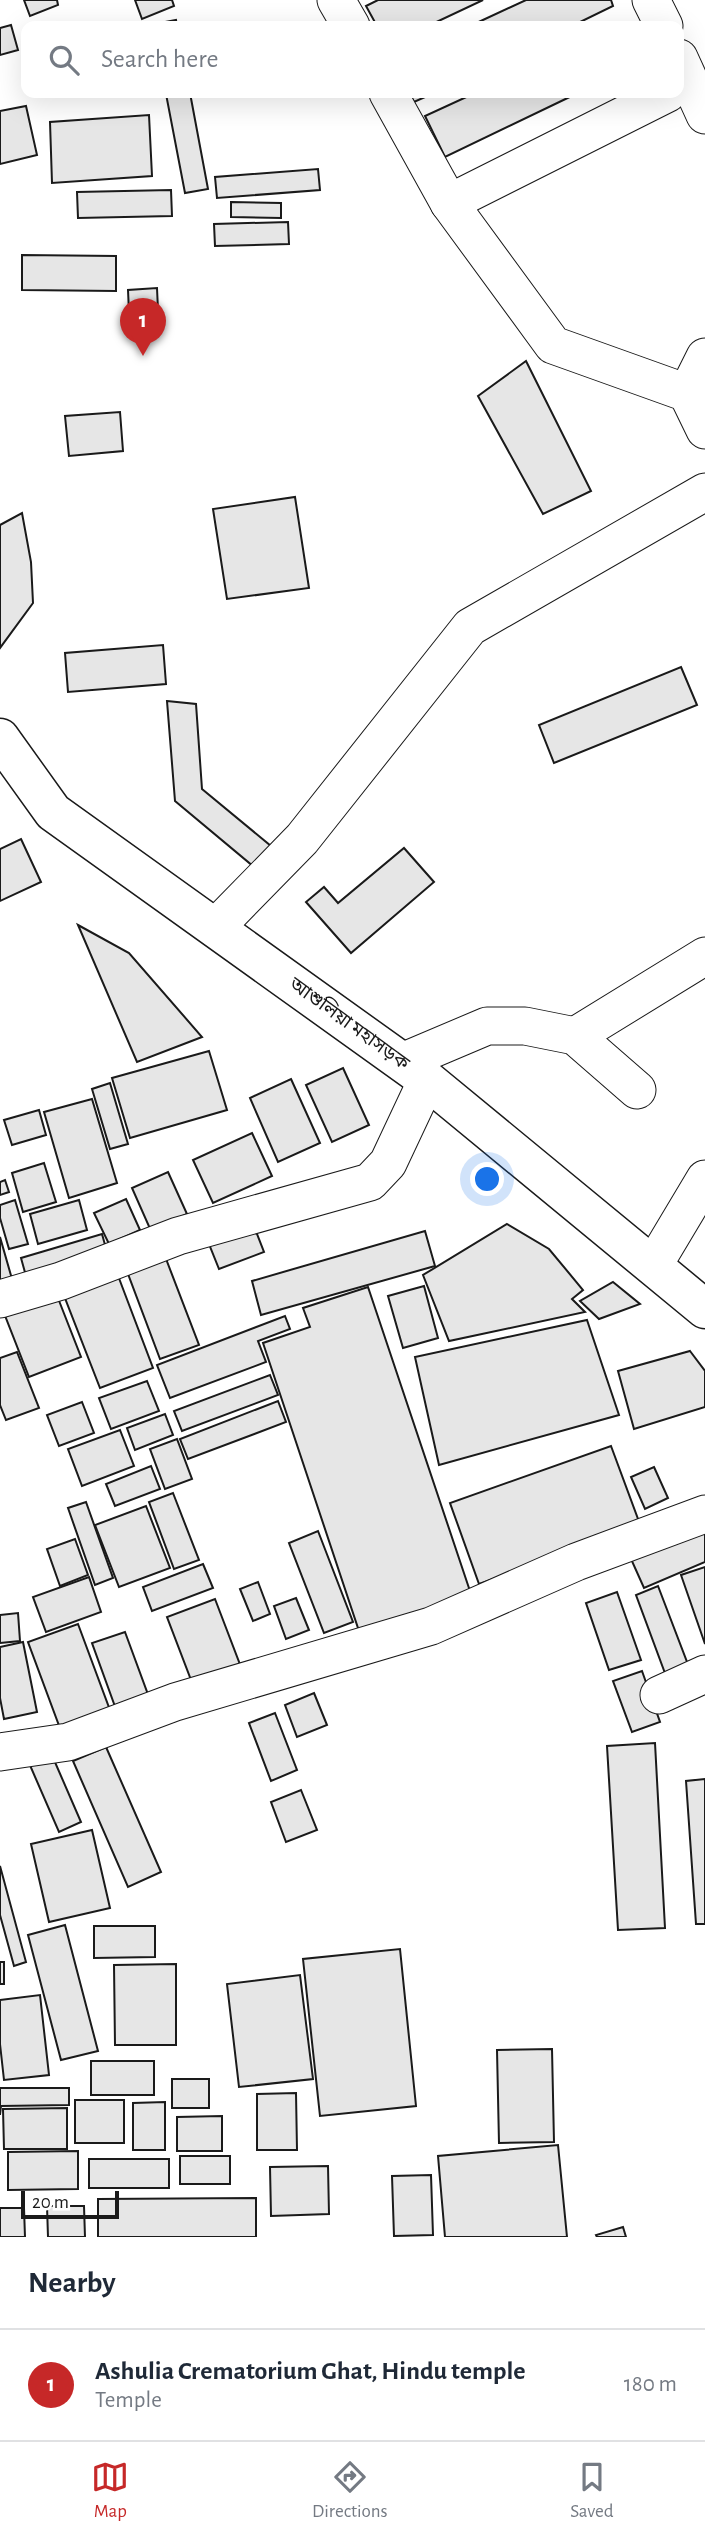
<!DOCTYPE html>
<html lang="en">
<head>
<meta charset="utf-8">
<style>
  body { margin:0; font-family:"Alegreya Sans","Noto Sans Bengali",sans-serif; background:#f6f6f7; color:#1f2937 }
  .scale { position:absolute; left:21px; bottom:18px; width:98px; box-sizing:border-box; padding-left:7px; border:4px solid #1a1a1a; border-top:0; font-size:19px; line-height:24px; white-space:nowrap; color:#1a1a1a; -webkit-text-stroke:5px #fff; paint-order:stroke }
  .you { position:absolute; left:488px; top:1180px; width:24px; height:24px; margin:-18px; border:5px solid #fff; border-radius:50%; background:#1a73e8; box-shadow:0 0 0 10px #1a73e833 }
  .badge { display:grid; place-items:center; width:46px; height:46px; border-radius:50%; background:#c62828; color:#fff; font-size:23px; font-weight:700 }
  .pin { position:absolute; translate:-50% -58px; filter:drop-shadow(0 2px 4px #0008) }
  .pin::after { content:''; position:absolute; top:37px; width:24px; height:21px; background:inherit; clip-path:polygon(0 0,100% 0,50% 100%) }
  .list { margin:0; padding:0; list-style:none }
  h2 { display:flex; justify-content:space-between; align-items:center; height:91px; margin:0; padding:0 28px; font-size:30px }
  h2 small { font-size:23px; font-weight:400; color:#747a83 }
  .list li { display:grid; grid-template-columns:46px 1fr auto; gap:21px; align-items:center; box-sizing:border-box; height:112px; padding:0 28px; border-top:2px solid #e0e1e3 }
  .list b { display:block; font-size:26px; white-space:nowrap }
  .list p { margin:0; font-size:23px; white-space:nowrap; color:#747a83 }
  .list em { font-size:23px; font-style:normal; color:#747a83 }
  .icon { flex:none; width:38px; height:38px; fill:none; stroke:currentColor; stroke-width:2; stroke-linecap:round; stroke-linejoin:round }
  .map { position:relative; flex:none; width:705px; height:2237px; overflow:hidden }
  .search { position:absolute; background:#fff; box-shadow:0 7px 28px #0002; left:21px; right:21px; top:21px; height:77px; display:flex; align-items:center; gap:18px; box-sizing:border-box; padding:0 24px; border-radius:14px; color:#747a83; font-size:26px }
  .sheet { height:203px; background:#fff }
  nav { display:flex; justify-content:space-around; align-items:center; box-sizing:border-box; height:98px; border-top:2px solid #e0e1e3; background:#fff; font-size:19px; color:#747a83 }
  nav a { display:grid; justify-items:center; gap:4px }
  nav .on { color:#c62828 }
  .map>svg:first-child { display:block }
</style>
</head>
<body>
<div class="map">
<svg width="705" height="2237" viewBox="0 0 705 2237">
  <rect width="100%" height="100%" fill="#fff"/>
  <g fill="#e6e6e6" stroke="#1a1a1a" stroke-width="2">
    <path d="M24 0H57L58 5 30 16Z"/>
    <path d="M135 0H172L174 6 142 19Z"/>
    <path d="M378 0H483L428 26H377L366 6Z"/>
    <path d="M526 0H611L613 6 572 26H470Z"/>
    <path d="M176 20 177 26H149V25Z"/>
    <path d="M11 25 18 50 0 55V28Z"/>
    <path d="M190 93 208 189 185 193 166 94Z"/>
    <path d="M409 93H434L414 102Z"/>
    <path d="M475 93H578L445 157 425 116Z"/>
    <path d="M26 106 37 155 0 164V111Z"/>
    <path d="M149 115 152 176 52 183 50 122Z"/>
    <path d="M318 169 320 190 217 198 215 177Z"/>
    <path d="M171 190 172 216 78 218 77 192Z"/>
    <path d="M231 202 281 203V218L231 217Z"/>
    <path d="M288 222 289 244 215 246 214 224Z"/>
    <path d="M22 255 116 256V291L22 290Z"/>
    <path d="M157 288 159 333 130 335 128 290Z"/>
    <path d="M526 361 591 491 543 514 478 396Z"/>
    <path d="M120 412 123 451 69 456 65 416Z"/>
    <path d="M295 497 309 588 227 599 213 509Z"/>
    <path d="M22 513 31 562 33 603 0 648V525Z"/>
    <path d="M163 645 166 684 68 692 65 653Z"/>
    <path d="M681 667 697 705 554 763 539 725Z"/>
    <path d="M167 701 196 704 202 789 277 851 260 872 175 801Z"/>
    <path d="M21 839 41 882 0 901V849Z"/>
    <path d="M404 848 434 882 351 953 306 902 324 887 338 903Z"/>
    <path d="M78 925 129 953 202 1037 137 1062Z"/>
    <path d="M209 1051 227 1110 130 1138 112 1078Z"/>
    <path d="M343 1068 369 1125 332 1142 306 1085Z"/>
    <path d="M291 1079 320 1143 278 1162 250 1098Z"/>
    <path d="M110 1083 128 1144 110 1149 92 1089Z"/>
    <path d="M92 1099 117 1183 69 1198 44 1112Z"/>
    <path d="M39 1110 46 1135 12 1145 4 1120Z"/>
    <path d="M252 1133 272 1176 213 1203 193 1160Z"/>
    <path d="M44 1163 56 1202 23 1212 12 1173Z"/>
    <path d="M168 1172 187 1214 151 1231 132 1188Z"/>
    <path d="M5 1180 9 1192 0 1195V1182Z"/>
    <path d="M126 1199 140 1230 109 1244 94 1213Z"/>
    <path d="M15 1200 28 1244 9 1249 0 1218V1205Z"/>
    <path d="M79 1200 87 1230 38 1244 30 1214Z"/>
    <path d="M252 1221 264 1252 219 1269 207 1239Z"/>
    <path d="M507 1224 549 1249 583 1290 572 1299 585 1312 449 1341 423 1275Z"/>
    <path d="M425 1231 435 1266 261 1315 252 1281Z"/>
    <path d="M102 1234 107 1252 26 1276 21 1258Z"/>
    <path d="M0 1237 16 1293 0 1298Z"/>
    <path d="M163 1251 199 1345 160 1359 125 1266Z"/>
    <path d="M117 1273 153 1368 100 1388 63 1293Z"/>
    <path d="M613 1282 640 1304 599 1319 580 1301Z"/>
    <path d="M424 1286 438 1338 403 1348 388 1296Z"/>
    <path d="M368 1287 475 1606 363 1643 263 1343 310 1327 303 1308Z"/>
    <path d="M56 1293 81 1357 29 1377 4 1313Z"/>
    <path d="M285 1316 290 1329 258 1341 266 1362 170 1398 157 1365Z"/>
    <path d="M587 1320 619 1415 439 1465 415 1357Z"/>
    <path d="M690 1351 705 1371V1407L634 1429 618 1371Z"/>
    <path d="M17 1352 39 1408 6 1420 0 1405V1358Z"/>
    <path d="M270 1375 278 1395 182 1431 174 1411Z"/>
    <path d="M147 1381 159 1411 111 1429 99 1398Z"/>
    <path d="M278 1401 286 1422 188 1459 180 1439Z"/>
    <path d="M82 1402 94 1433 59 1446 47 1415Z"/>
    <path d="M165 1414 173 1435 135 1450 127 1428Z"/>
    <path d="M120 1430 134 1466 82 1486 68 1449Z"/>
    <path d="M177 1439 192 1479 165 1489 150 1449Z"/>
    <path d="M611 1446 641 1527 479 1584 450 1503Z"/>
    <path d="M151 1466 160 1489 115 1506 106 1484Z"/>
    <path d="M654 1467 668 1498 645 1509 631 1477Z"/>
    <path d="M173 1493 199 1560 174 1569 149 1502Z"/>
    <path d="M86 1502 113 1578 95 1585 68 1508Z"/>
    <path d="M146 1506 170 1568 119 1587 95 1525Z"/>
    <path d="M705 1517V1562L644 1588 627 1550Z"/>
    <path d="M318 1531 353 1622 324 1633 289 1543Z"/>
    <path d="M75 1539 88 1575 60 1586 47 1549Z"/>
    <path d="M203 1564 213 1588 152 1611 143 1587Z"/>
    <path d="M705 1567V1644L681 1575Z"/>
    <path d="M89 1577 101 1612 46 1632 33 1597Z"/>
    <path d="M258 1582 270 1614 253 1621 240 1589Z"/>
    <path d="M658 1586 692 1675 669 1684 636 1595Z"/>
    <path d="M617 1592 641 1660 609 1670 586 1603Z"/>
    <path d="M296 1598 309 1630 286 1639 274 1606Z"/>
    <path d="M215 1599 244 1675 196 1693 167 1617Z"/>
    <path d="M18 1613 20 1641 0 1643V1615Z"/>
    <path d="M78 1624 114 1721 64 1739 28 1642Z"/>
    <path d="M125 1632 150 1700 117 1712 92 1643Z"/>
    <path d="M23 1642 37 1712 4 1719 0 1698V1647Z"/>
    <path d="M642 1671 660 1722 632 1732 613 1681Z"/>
    <path d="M314 1693 327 1725 297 1737 285 1705Z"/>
    <path d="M275 1713 297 1770 271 1781 249 1723Z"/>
    <path d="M655 1743 665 1928 618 1930 607 1746Z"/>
    <path d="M106 1747 161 1872 128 1887 73 1761Z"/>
    <path d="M51 1753 81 1822 59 1832 29 1763Z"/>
    <path d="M705 1779V1924H696L686 1781Z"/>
    <path d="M301 1790 317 1830 286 1842 271 1802Z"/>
    <path d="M92 1830 110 1908 49 1922 31 1844Z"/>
    <path d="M0 1866 26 1962 14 1966 0 1915Z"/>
    <path d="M65 1925 98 2051 61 2060 28 1935Z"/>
    <path d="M94 1926H155V1957L94 1958Z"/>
    <path d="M400 1949 416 2106 320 2116 303 1959Z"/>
    <rect x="0" y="1962" width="4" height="22"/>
    <path d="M176 1964V2045H115L114 1965Z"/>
    <path d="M300 1975 313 2079 239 2087 227 1984Z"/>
    <path d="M40 1995 49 2075 4 2080 0 2044V2000Z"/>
    <path d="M552 2049 554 2142 499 2143 497 2050Z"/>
    <rect x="91" y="2061" width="63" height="34"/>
    <rect x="172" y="2079" width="37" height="29"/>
    <path d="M0 2088H69V2105L1 2106 0 2115Z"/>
    <path d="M296 2093 297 2150H257V2094Z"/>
    <rect x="75" y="2100" width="49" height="43"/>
    <path d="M165 2102V2150H133V2103Z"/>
    <path d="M67 2108V2149H4L3 2109Z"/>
    <path d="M222 2116V2151H177V2117Z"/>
    <path d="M558 2145 567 2237H445L438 2156Z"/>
    <path d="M78 2151V2189L8 2190V2152Z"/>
    <rect x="180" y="2156" width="50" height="28"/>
    <rect x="89" y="2159" width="80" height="29"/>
    <path d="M328 2166 329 2214 271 2216 270 2167Z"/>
    <path d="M431 2175 433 2235 394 2236 392 2176Z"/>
    <path d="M256 2198V2237H98V2199Z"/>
    <path d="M47 2206H84L85 2237H48Z"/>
    <path d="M0 2208H24L25 2237H0Z"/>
    <path d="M623 2227 626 2237H597L596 2235Z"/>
  </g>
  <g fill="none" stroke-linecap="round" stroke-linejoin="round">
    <defs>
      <g id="minor">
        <path d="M336 0 351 26"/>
        <path d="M651 0 664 26"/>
        <path d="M679 58 705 115"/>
        <path d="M388 93 449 203"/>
        <path d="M668 93 449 203 553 345 687 393 705 430"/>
        <path d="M687 393 705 357"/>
        <path d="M215 928 302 839 470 627 705 492"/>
        <path d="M575 1036 705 956"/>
        <path d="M402 1062 487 1026H525L575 1036 637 1090"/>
        <path d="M653 1266 705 1179"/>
        <path d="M0 1299 61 1281 178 1236 370 1182 388 1163 427 1080"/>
        <path d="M659 1695 705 1674"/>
        <path d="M0 1752 68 1742 175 1702 431 1626 576 1562 705 1514"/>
      </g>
      <path id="highway" d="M0 738 53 812 427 1080 705 1309"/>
    </defs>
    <use href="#minor" stroke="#1a1a1a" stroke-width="39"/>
    <use href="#highway" stroke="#1a1a1a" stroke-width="41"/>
    <use href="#minor" stroke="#fff" stroke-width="37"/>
    <use href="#highway" stroke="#fff" stroke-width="38"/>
  </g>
  <g text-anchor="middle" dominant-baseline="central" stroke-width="5" stroke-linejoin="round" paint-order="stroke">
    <g font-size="19" fill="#1a1a1a" stroke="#fff">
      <text transform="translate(349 1024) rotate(36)">আশুলিয়া মহাসড়ক</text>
    </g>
  </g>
</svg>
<div class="scale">20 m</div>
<div class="you"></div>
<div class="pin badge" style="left:143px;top:356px">1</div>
<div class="search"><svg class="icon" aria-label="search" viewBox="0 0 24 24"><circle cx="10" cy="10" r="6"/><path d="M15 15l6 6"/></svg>Search here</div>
</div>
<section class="sheet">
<h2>Nearby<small></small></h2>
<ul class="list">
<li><span class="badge">1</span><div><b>Ashulia Crematorium Ghat, Hindu temple</b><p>Temple</p></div><em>180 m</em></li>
</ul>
</section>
<nav>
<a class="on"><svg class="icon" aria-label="map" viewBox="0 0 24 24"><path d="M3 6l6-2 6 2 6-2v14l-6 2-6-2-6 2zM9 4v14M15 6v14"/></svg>Map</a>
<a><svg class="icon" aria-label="directions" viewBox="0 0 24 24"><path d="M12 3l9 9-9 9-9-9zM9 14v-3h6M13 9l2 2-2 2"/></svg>Directions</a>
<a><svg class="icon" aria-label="saved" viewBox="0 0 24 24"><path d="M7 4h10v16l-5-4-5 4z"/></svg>Saved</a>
</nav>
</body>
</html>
